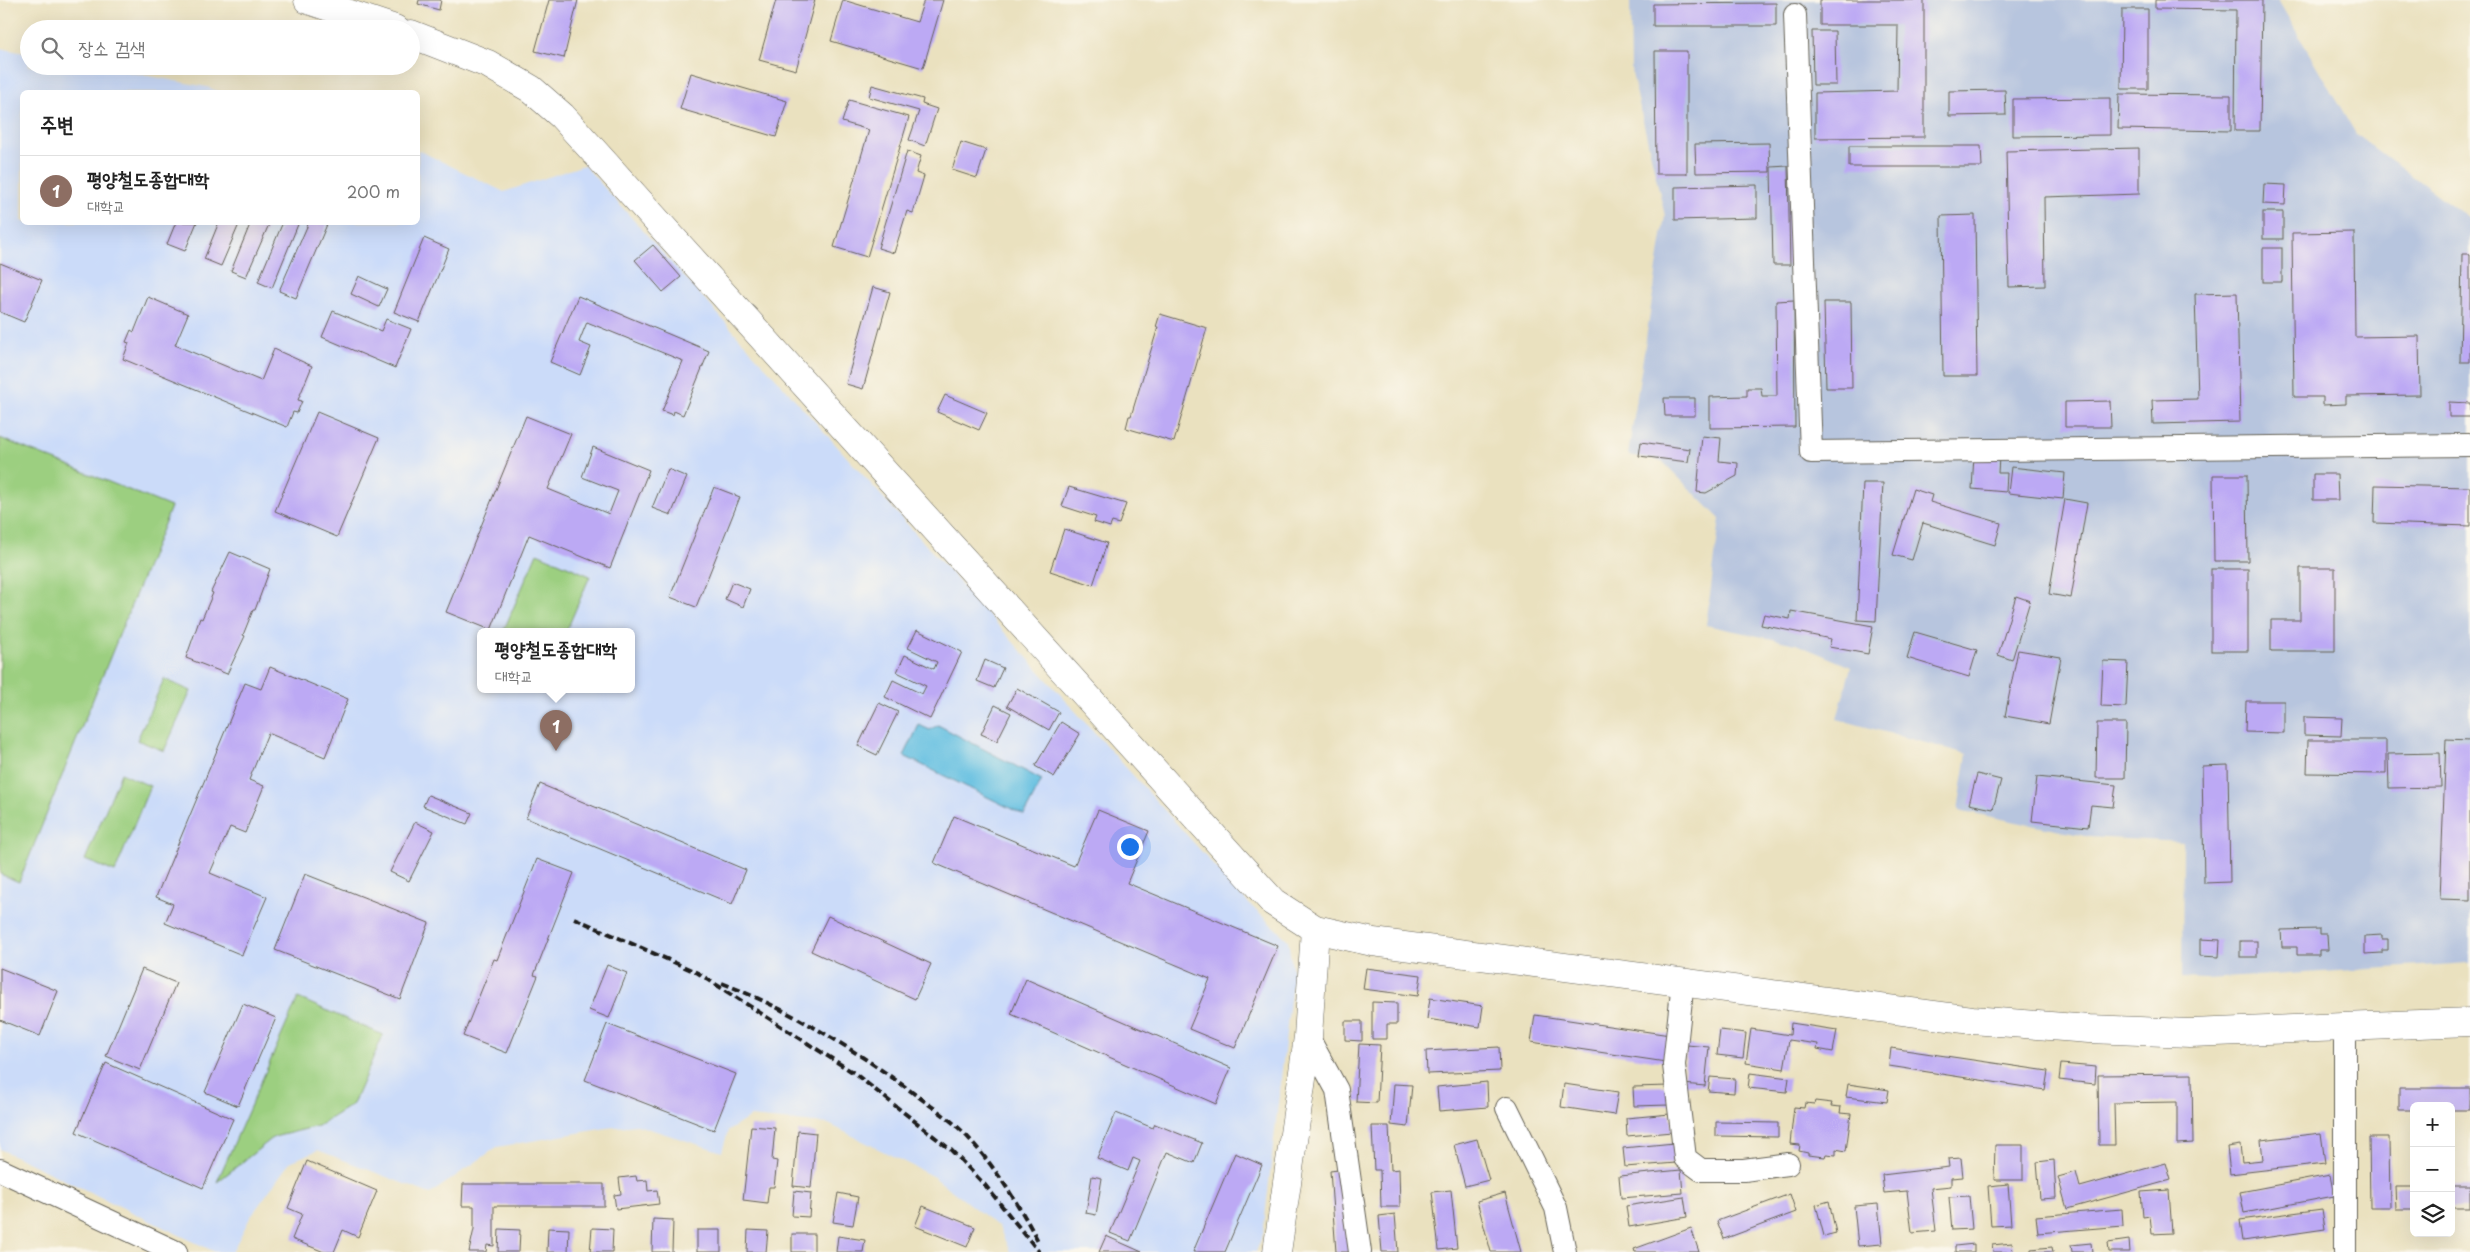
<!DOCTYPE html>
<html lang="ko">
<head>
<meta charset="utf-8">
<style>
  body { margin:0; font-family:"Playpen Sans","Poor Story",sans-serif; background:#f6f6f6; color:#222 }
  .controls { position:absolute; right:15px; bottom:15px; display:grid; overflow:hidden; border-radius:8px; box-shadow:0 5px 20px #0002 }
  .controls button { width:45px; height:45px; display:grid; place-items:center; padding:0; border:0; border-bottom:1px solid #e0e0e0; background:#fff; color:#222; font:25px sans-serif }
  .you { position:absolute; left:1129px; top:846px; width:18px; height:18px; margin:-12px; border:4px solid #fff; border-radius:50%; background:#1a73e8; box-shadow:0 0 0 8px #1a73e833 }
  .badge { display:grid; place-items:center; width:32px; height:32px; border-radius:50%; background:#d1495b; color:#fff; font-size:16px; font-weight:700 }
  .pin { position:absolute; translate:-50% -41px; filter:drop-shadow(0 1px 2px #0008) }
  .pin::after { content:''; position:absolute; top:26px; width:18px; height:15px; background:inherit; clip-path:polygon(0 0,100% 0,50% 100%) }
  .popup { position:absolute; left:477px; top:628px; width:158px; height:65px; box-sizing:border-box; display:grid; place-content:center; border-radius:8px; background:#fff; filter:drop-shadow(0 1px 4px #0005); font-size:16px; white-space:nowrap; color:#767676 }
  .popup b { font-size:19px; color:#222 }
  .popup::after { content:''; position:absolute; left:50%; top:100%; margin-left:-10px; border:10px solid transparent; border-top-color:#fff }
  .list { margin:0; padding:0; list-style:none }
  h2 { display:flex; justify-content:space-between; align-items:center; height:65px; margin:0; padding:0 20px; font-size:21px }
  h2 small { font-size:16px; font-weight:400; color:#767676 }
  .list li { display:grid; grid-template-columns:32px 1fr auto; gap:15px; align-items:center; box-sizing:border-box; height:70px; padding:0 20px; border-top:1px solid #e0e0e0 }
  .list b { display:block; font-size:19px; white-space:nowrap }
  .list p { margin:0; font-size:16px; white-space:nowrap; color:#767676 }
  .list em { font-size:16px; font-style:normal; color:#767676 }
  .icon { flex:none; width:28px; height:28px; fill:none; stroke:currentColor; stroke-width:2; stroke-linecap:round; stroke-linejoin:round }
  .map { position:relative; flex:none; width:2470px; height:1252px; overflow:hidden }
  .search { position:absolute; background:#fff; box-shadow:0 5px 20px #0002; left:20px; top:20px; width:400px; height:55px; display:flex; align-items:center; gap:12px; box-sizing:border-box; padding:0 18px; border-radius:28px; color:#767676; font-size:19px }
  .panel { position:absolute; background:#fff; box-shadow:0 5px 20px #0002; left:20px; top:90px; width:400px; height:135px; border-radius:8px }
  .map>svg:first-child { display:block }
</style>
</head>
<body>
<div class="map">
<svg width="2470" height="1252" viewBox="0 0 2470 1252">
  <rect width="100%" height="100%" fill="#fbf7ec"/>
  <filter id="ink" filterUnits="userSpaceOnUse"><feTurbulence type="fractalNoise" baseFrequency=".02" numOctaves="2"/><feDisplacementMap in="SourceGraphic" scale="10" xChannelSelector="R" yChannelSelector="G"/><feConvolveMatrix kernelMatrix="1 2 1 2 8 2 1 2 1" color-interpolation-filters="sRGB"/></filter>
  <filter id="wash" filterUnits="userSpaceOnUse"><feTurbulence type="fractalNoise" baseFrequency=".0096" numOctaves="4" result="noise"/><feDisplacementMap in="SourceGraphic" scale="20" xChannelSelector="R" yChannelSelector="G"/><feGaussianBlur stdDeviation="1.12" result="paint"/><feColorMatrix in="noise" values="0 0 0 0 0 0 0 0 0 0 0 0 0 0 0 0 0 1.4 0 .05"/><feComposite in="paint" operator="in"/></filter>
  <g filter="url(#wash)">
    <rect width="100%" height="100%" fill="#eae1bf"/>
    <path fill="#cbdbf9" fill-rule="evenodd" d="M0 48 29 54V66H96L207 87 220 92H22V222H418V150L504 192 584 165 1247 902 1288 940 1293 974 1263 1234 1256 1252H1010L999 1227 934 1177 829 1124 750 1117 728 1131 722 1152 637 1125 606 1128 497 1147 430 1194 318 1150 290 1162 251 1216 232 1252H215L0 1149ZM481 632H631V690H481Z"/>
    <path fill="#b7c5de" d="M1630 0H2278L2356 134 2470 219V963L2206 979 2182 978 2183 842 2090 837 1958 810 1967 754 1837 719 1851 667 1796 644 1706 625 1720 519 1662 461 1628 455 1665 216 1631 69Z"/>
    <g fill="#9ccf80" stroke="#5c764e">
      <path d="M0 438 171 507 19 882 0 874Z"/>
      <path d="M537 553 590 576 566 632H503Z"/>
      <path d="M164 679 191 691 164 751 137 740Z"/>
      <path d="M121 773 150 786 115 872 85 860Z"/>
      <path d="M298 998 383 1035 353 1104 318 1126 274 1137 217 1182Z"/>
    </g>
    <path fill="#63bfe1" stroke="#406e7e" d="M919 725 930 730 938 725 1042 780 1024 815 904 756Z"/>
    <g id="blocks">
      <g fill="#bca9f4">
        <path d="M419 0H441L439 10 418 4Z"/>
        <path d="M549 0H578L564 58 535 51Z"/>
        <path d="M776 0H815L796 70 759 60Z"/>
        <path d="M843 0 917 22 924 0H943L923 68 831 41Z"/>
        <path d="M1820 0H1924V137L1815 138V93L1897 91 1898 25H1820Z"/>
        <path d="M2155 0H2262L2260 131H2235L2236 10 2155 9Z"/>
        <path d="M1776 3V26H1653V4Z"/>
        <path d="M2122 9H2148V89H2121Z"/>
        <path d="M1812 31H1835L1836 85H1813Z"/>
        <path d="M1655 51H1687V174H1656Z"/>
        <path d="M691 73 787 101 776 137 680 109Z"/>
        <path d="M872 85 923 99 922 104 937 109 925 146 909 140 919 111 869 97Z"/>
        <path d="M2005 90 2006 115 1949 116V91Z"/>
        <path d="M2119 94 2231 95V131L2118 129Z"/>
        <path d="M2110 98V135L2013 136V99Z"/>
        <path d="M849 100 909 117 867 257 834 247 869 130 842 122Z"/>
        <path d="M961 142 986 150 977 178 952 170Z"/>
        <path d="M1769 143 1770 172 1696 173 1695 144Z"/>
        <path d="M1849 146H1981L1982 167H1849Z"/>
        <path d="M2139 148V194L2044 197 2045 286 2009 287 2006 151Z"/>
        <path d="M907 151 921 156 916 173 924 176 913 213 907 211 894 253 878 248Z"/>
        <path d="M1788 166 1790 265H1773L1771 167Z"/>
        <path d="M2264 184 2286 185 2285 205 2263 204Z"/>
        <path d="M1757 185V218L1675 220V187Z"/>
        <rect x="2263" y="212" width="20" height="27"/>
        <path d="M1975 215 1977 376H1943L1941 216Z"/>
        <path d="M176 222H197L185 251 167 244Z"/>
        <path d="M219 222H240L221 266 204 259Z"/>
        <path d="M251 222H270L246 277 231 271Z"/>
        <path d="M283 222H299L272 288 258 282Z"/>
        <path d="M309 222H328L296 298 279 291Z"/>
        <path d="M2354 232 2355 337 2419 336 2420 395 2346 396V404L2323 405V397H2294L2292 233Z"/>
        <path d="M424 238 449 249 419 322 394 312Z"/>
        <path d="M653 245 681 277 663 292 635 260Z"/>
        <rect x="2263" y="248" width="19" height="34"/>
        <path d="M2462 254H2470V362H2460Z"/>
        <path d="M0 263 42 280 24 322 0 312Z"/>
        <path d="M359 276 387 289 379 307 351 294Z"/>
        <path d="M873 287 890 292 863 389 846 384Z"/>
        <path d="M2237 293 2240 422 2153 424 2152 400 2198 399 2195 294Z"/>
        <path d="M578 296 709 351 683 415 674 411 673 415 662 411 683 361 587 322 579 342 591 347 580 375 550 362Z"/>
        <path d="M148 297 188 314 175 345 261 381 274 349 312 366 298 400 302 401 297 413 293 412 287 427 123 359 129 343 126 342 131 330 134 332Z"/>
        <path d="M1794 300 1795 427 1710 428V397L1747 396V388H1761L1762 396H1777L1776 301Z"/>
        <path d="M1824 302H1851L1852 388H1826Z"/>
        <path d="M333 311 381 331 386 319 411 329 395 368 322 337Z"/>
        <path d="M1160 314 1207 328 1174 442 1126 428 1129 416H1131L1158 327H1156Z"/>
        <path d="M945 395 987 413 979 430 937 412Z"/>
        <path d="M1664 398H1695V416H1665Z"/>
        <path d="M2110 401 2111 427H2065V402Z"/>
        <path d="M2449 402 2470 403V417H2449Z"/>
        <path d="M317 412 379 438 337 537 275 511Z"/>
        <path d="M526 416 571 434 548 489 609 514 618 491 582 477 593 447 649 470 610 568 529 535 491 630 446 612Z"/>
        <path d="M1702 436 1721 438 1719 461 1738 463 1737 476 1706 493 1697 492Z"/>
        <path d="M1641 442 1690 449 1688 462 1639 456Z"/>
        <path d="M1974 455 1999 457 1998 473H2007L2006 492 1972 489Z"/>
        <path d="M2011 467 2065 473 2063 499 2008 493Z"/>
        <path d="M668 469 687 477 671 515 652 508Z"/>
        <path d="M2313 474H2337L2338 500H2313Z"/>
        <path d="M2213 475H2247L2248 561H2214Z"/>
        <path d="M1863 483H1883L1876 621 1857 620Z"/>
        <path d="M2375 485 2470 487V526L2374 523Z"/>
        <path d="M714 487 740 497 696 607 670 597Z"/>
        <path d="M1069 487 1126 504 1119 524 1112 522 1110 527 1094 522 1096 517 1062 506Z"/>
        <path d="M1913 489 1932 495 1930 502 2001 523 1995 545 1923 523 1912 560 1893 555Z"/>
        <path d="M2065 499 2087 503 2071 598 2049 594Z"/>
        <path d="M1064 529 1107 543 1093 585 1050 571Z"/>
        <path d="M230 552 270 569 255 610H253L243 635 245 636 227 674 186 658 200 618 202 619 213 593 211 592Z"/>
        <path d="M2300 568H2335V651H2271V620H2300Z"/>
        <rect x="2211" y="569" width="37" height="82"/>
        <path d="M732 582 750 589 743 607 725 599Z"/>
        <path d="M2016 596 2030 601 2012 660 1998 655Z"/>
        <path d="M1791 611 1873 626 1868 654 1829 647 1831 639 1761 625 1764 614 1790 619Z"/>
        <path d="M917 630 962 652 930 719 885 697 893 680 922 694 926 686 897 672 905 655 934 669 937 662 908 648Z"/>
        <path d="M1915 632 1977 650 1969 677 1907 658Z"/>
        <path d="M2018 650 2061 657 2049 724 2005 716Z"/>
        <path d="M985 660 1003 668 994 688 977 681Z"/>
        <path d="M2103 661 2128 662 2126 707 2101 706Z"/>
        <path d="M270 667 348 699 325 757 268 733 249 780 264 786 245 833 230 827 210 873 267 897 242 955 165 923 173 904 156 897 245 683 261 689Z"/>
        <path d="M1017 688 1059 712 1049 730 1007 706Z"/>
        <path d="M2246 701H2284V733L2245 732Z"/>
        <path d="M879 703 898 712 877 755 858 746Z"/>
        <path d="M995 705 1011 713 997 741 981 734Z"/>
        <path d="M2304 717 2342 718 2341 736 2304 735Z"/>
        <path d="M1061 722 1080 734 1054 777 1035 766Z"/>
        <path d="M2097 723H2126L2125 778H2096Z"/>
        <path d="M2446 739 2470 740V900L2440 899Z"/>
        <path d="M2308 740H2386V774L2307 773Z"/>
        <path d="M2440 753 2441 787 2389 788 2388 754Z"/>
        <path d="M2228 765 2230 882 2204 883 2202 766Z"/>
        <path d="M1977 774 2001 780 1993 809 1969 804Z"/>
        <path d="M2037 777 2116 785 2113 807 2091 805 2088 827 2032 821Z"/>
        <path d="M540 784 746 870 732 904 526 818Z"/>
        <path d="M428 795 472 813 467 824 423 806Z"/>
        <path d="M1098 810 1149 831 1127 883 1278 946 1235 1048 1189 1029 1210 979 934 863 954 816 1074 866Z"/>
        <path d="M415 822 434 831 409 881 390 872Z"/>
        <path d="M537 859 574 873 534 975 538 976 507 1053 463 1036 494 959 497 960Z"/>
        <path d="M305 874 429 923 400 999 275 950Z"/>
        <path d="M828 916 931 964 915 999 811 951Z"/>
        <path d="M2320 929V934H2327L2328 950H2319V955H2297V947H2282L2281 930Z"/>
        <path d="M2382 935V939H2388V950H2382V953L2365 954V936Z"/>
        <path d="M2200 939 2220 940 2219 957 2200 956Z"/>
        <rect x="2240" y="941" width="17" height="16"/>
        <path d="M607 965 627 973 609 1018 589 1010Z"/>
        <path d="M0 968 58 991 40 1036 0 1020Z"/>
        <path d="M1366 968 1421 975 1418 996 1363 989Z"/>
        <path d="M142 969 176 983 140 1070 106 1056Z"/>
        <path d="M1026 979 1231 1068 1216 1104 1011 1014Z"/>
        <path d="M1430 998 1483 1006 1480 1027 1427 1019Z"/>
        <path d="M1372 1002 1397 1003V1024H1387V1039H1372Z"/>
        <path d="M243 1004 276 1018 238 1106 205 1092Z"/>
        <path d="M1535 1015 1670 1035 1666 1062 1531 1042Z"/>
        <path d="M1345 1021H1362V1041L1345 1040Z"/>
        <path d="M1791 1023 1837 1030 1833 1052 1817 1049 1818 1044 1789 1040 1784 1069 1746 1063 1751 1029 1790 1035Z"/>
        <path d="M607 1024 736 1074 714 1130 585 1080Z"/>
        <path d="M1720 1030 1746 1033 1743 1058 1717 1055Z"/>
        <path d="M1359 1044 1380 1045 1377 1103 1356 1102Z"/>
        <path d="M1687 1045 1709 1047 1705 1086 1683 1084Z"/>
        <path d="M1499 1047 1500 1071 1427 1074 1426 1051Z"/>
        <path d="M1891 1048 2048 1071 2045 1090 1889 1066Z"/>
        <path d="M106 1063 233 1119 203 1188 76 1132Z"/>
        <path d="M2061 1064 2096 1067 2095 1084 2059 1080Z"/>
        <path d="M1750 1073 1789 1078 1787 1092 1748 1088Z"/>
        <path d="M2192 1074 2193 1143 2177 1144V1102L2114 1103 2115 1145H2099L2098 1075Z"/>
        <path d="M1710 1077 1735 1079 1734 1093 1708 1091Z"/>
        <path d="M1487 1082 1488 1107 1439 1111 1437 1087Z"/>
        <path d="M1394 1084 1412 1085 1408 1127 1391 1125Z"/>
        <path d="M1564 1084 1618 1092 1614 1115 1561 1107Z"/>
        <path d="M1848 1084 1889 1090 1887 1102 1846 1097Z"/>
        <path d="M1669 1086V1105L1634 1106 1633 1087Z"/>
        <path d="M2399 1088H2470V1110H2451V1106H2414V1110H2399Z"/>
        <path d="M1815 1101 1832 1103 1831 1106 1841 1107 1840 1113 1851 1114 1846 1151 1836 1149V1155L1826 1154 1825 1157 1808 1155V1153L1799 1151 1800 1145 1790 1144 1794 1107 1804 1108 1805 1103 1814 1104Z"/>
        <path d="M1116 1113 1153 1128 1155 1124 1202 1143 1194 1163 1167 1152 1130 1241 1110 1233 1140 1161 1133 1158 1128 1171 1097 1158Z"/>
        <path d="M1670 1114 1672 1132 1627 1136 1626 1118Z"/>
        <path d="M1716 1122 1778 1123V1137L1716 1136Z"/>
        <path d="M751 1126 775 1128 772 1160 777 1161 774 1187H769L767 1203 743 1200Z"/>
        <path d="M1372 1126H1389L1391 1170 1399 1169 1400 1207H1381L1380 1170H1374Z"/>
        <path d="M798 1131 816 1133 811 1188 793 1186Z"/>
        <path d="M2321 1133 2325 1163 2230 1174 2227 1147 2240 1145 2242 1162 2263 1160 2261 1140Z"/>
        <path d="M2369 1137H2389L2390 1207H2370Z"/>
        <path d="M1477 1139 1489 1180 1465 1186 1454 1145Z"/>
        <path d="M1674 1143 1676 1163 1625 1167 1623 1148Z"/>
        <path d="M1995 1145H2023V1180H1994Z"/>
        <path d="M1235 1153 1262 1165 1225 1252H1193Z"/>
        <path d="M1961 1158 1963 1177 1951 1178V1186L1931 1188 1936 1231 1912 1233 1907 1191 1884 1193 1882 1175 1949 1167 1948 1159Z"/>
        <path d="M2054 1160 2056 1198 2040 1199 2037 1162Z"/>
        <path d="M307 1161 377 1191 358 1237 343 1230 334 1252H324L292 1239 302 1214 288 1208Z"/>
        <path d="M2166 1163 2171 1180 2067 1209 2058 1177 2076 1172 2080 1187Z"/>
        <path d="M1346 1169 1354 1252H1336L1330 1171Z"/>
        <path d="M1681 1170 1683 1193 1621 1198 1619 1176Z"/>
        <path d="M2330 1175 2334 1196 2244 1213 2240 1192Z"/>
        <path d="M636 1176 637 1181 647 1180 648 1191 657 1190 659 1204 616 1209 614 1195 621 1194 619 1178Z"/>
        <path d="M1092 1176 1102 1178 1096 1215 1086 1213Z"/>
        <path d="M463 1184H604V1206H494V1246L487 1245 486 1252H469L474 1229V1206H462Z"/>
        <path d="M2008 1184 2011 1225 1991 1226 1988 1186Z"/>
        <rect x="2451" y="1186" width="19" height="22"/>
        <path d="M2395 1187H2414V1209H2396Z"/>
        <path d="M1451 1190 1457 1248 1439 1250 1432 1192Z"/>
        <path d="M2169 1190 2172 1233 2152 1234 2150 1216 2143 1217 2141 1192Z"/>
        <path d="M794 1191 811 1193 809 1217 792 1216Z"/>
        <path d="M838 1193 858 1197 853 1225 833 1222Z"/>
        <path d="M1505 1193 1521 1252H1491L1477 1201Z"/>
        <path d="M1790 1194 1796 1212 1724 1239 1717 1221Z"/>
        <path d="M1969 1196 1972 1229 1952 1230 1949 1197Z"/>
        <path d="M1684 1197 1687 1217 1629 1227 1626 1206Z"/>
        <path d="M1829 1201 1836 1233 1824 1236 1816 1205Z"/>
        <path d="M1878 1204 1882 1244 1858 1246 1854 1206Z"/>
        <path d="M923 1206 975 1227 967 1247 915 1226Z"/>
        <path d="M2122 1209 2123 1226 2038 1233 2036 1216Z"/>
        <path d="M2322 1209 2325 1229 2243 1241 2240 1220Z"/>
        <path d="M1395 1214 1398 1252H1382L1379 1216Z"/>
        <path d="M653 1219 673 1220 672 1252H652Z"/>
        <path d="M548 1228 569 1229 568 1252H547Z"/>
        <path d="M592 1228 613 1229 612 1252H590Z"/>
        <path d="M1691 1228 1699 1252H1635L1634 1249Z"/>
        <path d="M499 1229 520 1230 519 1252H498Z"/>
        <rect x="697" y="1230" width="24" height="22"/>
        <path d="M748 1230 768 1231 766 1252H747Z"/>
        <rect x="792" y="1234" width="22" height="18"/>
        <path d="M838 1236 865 1240 863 1252H836Z"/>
        <path d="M1106 1236 1142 1252H1099Z"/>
        <path d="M2129 1240 2130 1252H2109L2108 1243Z"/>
        <path d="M2012 1243 2013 1252H1993L1992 1245Z"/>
        <path d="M2091 1243 2092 1252H2072L2071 1245Z"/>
        <path d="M1974 1244V1252H1955V1246Z"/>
        <path d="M2052 1247 2053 1252H2031V1249Z"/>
      </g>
    </g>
  </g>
  <g filter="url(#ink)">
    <use href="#blocks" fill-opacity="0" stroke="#646155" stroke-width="1"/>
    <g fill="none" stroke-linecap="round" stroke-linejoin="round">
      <defs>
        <g id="minor">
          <path d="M1795 15 1811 452 2470 445"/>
          <path d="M1683 981 1674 1065 1685 1158 1701 1170H1744L1788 1164"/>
          <path d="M1308 1037 1337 1090 1360 1252"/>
          <path d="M1507 1108 1556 1208 1565 1252"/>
          <path d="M0 1170 176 1252"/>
          <path d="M2345 1252V1026"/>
        </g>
        <g id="tertiary">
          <path d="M308 0 395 29"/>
          <path d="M411 34 488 64 531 89 562 116 1273 902 1315 929 1373 942 1972 1020 2089 1029 2190 1033 2470 1022"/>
          <path d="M1277 1252 1308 1037 1315 929"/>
        </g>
      </defs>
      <use href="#minor" stroke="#646155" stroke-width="24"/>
      <use href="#tertiary" stroke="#646155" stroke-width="29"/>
      <use href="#minor" stroke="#fff" stroke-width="22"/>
      <use href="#tertiary" stroke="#fff" stroke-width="28"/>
      <g stroke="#1c1c1c" stroke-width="4" stroke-dasharray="8 4" stroke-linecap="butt">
        <path d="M574 918 698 973 854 1073 951 1150 985 1185 1039 1252"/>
        <path d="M722 983C790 1010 853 1048 912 1092 929 1105 948 1117 963 1132 994 1165 1017 1201 1038 1241"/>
      </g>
    </g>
  </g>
</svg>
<div class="controls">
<button>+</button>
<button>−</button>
<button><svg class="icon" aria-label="layers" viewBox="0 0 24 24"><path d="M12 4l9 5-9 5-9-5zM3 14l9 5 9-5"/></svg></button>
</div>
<div class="you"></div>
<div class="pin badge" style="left:556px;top:751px;background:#8d6e63">1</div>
<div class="popup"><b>평양철도종합대학</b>대학교</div>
<div class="search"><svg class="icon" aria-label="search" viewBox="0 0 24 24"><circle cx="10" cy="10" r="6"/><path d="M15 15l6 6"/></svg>장소 검색</div>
<section class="panel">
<h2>주변<small></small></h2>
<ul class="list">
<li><span class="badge" style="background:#8d6e63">1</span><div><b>평양철도종합대학</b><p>대학교</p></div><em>200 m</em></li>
</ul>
</section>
</div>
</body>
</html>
